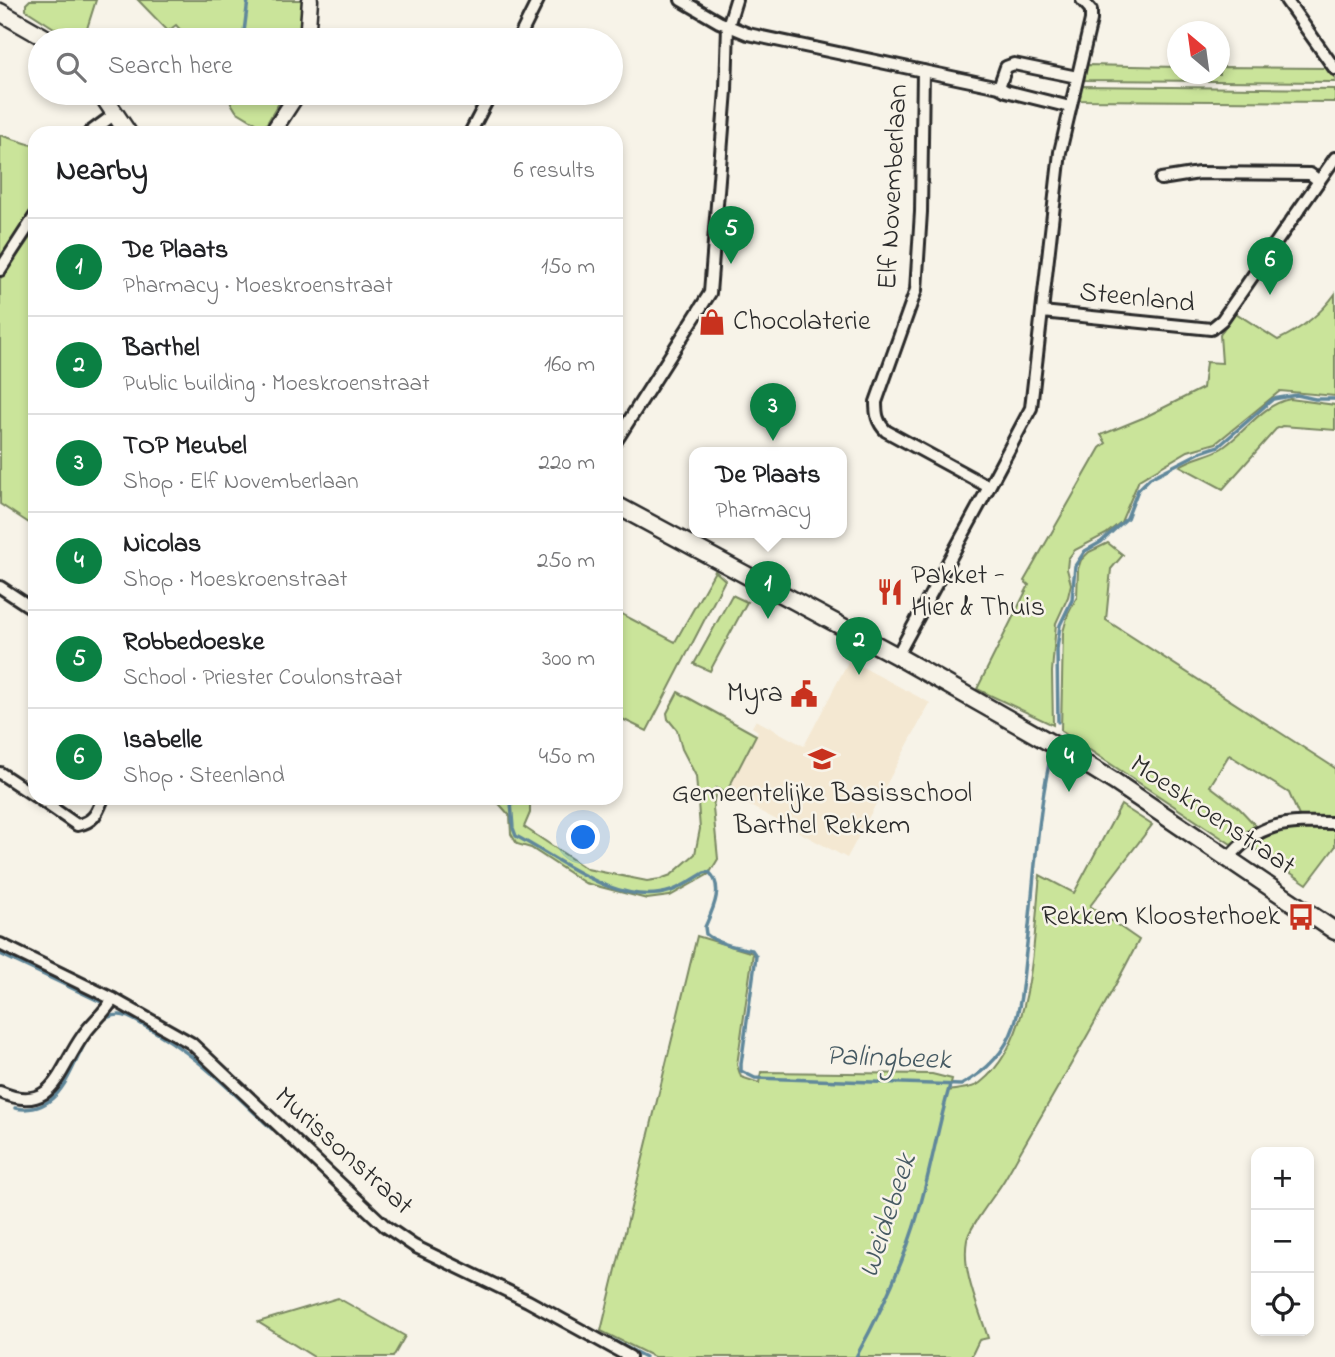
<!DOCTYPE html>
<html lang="en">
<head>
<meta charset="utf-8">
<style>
  body { margin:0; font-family:"Indie Flower",sans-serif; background:#f2f2f2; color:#202124 }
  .controls { position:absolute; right:21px; bottom:21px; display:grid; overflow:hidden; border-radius:14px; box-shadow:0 4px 10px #0003 }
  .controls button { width:63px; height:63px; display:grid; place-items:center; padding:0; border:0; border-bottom:2px solid #e0e0e0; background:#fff; color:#202124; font:35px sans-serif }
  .compass { position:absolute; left:1167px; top:21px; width:63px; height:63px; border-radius:50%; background:#fff; box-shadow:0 4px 10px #0003; rotate:331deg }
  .you { position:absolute; left:584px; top:838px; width:24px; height:24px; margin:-18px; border:5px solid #fff; border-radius:50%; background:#1a73e8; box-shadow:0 0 0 10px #1a73e833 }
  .badge { display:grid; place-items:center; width:46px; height:46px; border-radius:50%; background:#0b8043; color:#fff; font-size:23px; font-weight:700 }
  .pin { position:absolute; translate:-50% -58px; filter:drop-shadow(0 2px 4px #0008) }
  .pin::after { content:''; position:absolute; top:37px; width:24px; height:21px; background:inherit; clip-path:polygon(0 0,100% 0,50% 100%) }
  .popup { position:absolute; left:689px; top:447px; width:158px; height:91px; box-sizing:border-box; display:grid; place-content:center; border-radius:14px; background:#fff; filter:drop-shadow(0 2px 5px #0005); font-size:23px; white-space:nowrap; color:#757577 }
  .popup b { font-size:26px; color:#202124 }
  .popup::after { content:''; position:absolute; left:50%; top:100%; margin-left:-14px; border:14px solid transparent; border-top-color:#fff }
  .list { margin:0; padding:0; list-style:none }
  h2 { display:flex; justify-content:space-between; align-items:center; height:91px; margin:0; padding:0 28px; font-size:30px }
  h2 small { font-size:23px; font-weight:400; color:#757577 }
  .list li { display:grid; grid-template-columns:46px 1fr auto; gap:21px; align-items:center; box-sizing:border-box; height:98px; padding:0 28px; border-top:2px solid #e0e0e0 }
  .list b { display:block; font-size:26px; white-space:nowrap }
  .list p { margin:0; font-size:23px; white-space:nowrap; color:#757577 }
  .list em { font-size:23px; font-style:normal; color:#757577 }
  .icon { flex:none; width:38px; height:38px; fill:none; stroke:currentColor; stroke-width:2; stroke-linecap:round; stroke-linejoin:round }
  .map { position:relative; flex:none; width:1335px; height:1357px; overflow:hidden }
  .search { position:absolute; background:#fff; box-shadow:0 4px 10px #0003; left:28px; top:28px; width:595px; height:77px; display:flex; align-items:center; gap:18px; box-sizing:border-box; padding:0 24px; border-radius:38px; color:#757577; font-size:26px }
  .panel { position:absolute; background:#fff; box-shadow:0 4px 10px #0003; left:28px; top:126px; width:595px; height:679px; border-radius:21px }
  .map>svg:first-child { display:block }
</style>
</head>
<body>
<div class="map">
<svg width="1335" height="1357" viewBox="0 0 1335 1357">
  <rect width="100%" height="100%" fill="#f7f3e8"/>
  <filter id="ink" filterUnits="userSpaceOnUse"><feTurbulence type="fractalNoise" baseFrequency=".0143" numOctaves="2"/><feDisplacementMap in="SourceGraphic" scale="14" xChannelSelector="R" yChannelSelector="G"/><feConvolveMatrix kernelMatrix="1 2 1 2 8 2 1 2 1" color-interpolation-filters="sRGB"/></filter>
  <g filter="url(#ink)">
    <path fill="#f4e8d2" d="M849 660 930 703 847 858 726 793 758 731 752 727 756 720 804 746Z"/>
    <g fill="#cae49a" stroke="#7a8862" stroke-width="2">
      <path d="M30 0H96L84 38 81 40 80 36 65 35 26 10V4Z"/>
      <path d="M138 0H302L299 40H190L176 25 168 31Z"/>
      <path d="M1087 65 1177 67 1178 74H1220V67L1328 68 1335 78V82L1084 80Z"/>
      <path d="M1081 86 1335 89V102L1078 100Z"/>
      <path d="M225 93H285L264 128 236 111Z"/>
      <path d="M0 135 35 146V203L0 260Z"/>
      <path d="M35 234V527L0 504V279L32 235Z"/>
      <path d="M1335 294V396L1280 391 1216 443 1188 451 1139 480 1121 522 1106 534 1075 550 1068 559 1067 569 1071 584 1068 597 1056 623 1052 672 1053 725 977 689 1029 585 1024 581 1100 448 1106 443 1101 435 1145 417 1203 388 1206 362 1222 363 1220 335 1234 312 1278 340C1301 329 1320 315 1335 294Z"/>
      <path d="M1290 399 1335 405V430L1282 426 1276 429 1223 489 1180 466C1193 457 1209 456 1222 448 1246 432 1261 405 1290 399Z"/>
      <path d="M1108 543 1123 555 1111 569 1106 620 1335 768V818L1299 816 1289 793 1229 755 1210 786 1239 808 1255 825 1231 844 1061 731 1063 632 1068 614 1077 597 1078 569 1081 560 1089 552Z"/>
      <path d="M715 571 725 580 647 731 616 716V611L675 642Z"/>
      <path d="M732 595 747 602 710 671 694 664Z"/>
      <path d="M678 692 756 735 726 793 716 788 713 808 718 859 709 874 670 896 647 899 585 883 531 848 517 844 511 834 510 816 494 798H524L530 803V813L524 827 587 869 647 881 660 879 671 875 695 854 700 829 696 776 682 749 677 730 668 719 667 713Z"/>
      <path d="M1121 805 1152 825 1090 906 1139 940C1098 1021 1051 1098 1006 1177 998 1192 970 1225 967 1240 961 1271 979 1308 988 1338L979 1340 971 1357H654L601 1331 697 936 753 953 737 1065 741 1077 759 1083 761 1072 932 1074 952 1079 949 1091C958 1089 973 1089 980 1083 1035 1040 1033 939 1040 875L1074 893Z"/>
      <path d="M1297 827 1335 829V847L1307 884 1248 844 1276 830Z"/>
      <path d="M338 1298 405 1336 393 1357H314L258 1322Z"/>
    </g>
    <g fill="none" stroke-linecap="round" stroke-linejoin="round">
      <g stroke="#61889b" stroke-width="3.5">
        <path d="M243 40 248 0"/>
        <path d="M158 101 172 93"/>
        <path d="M1058 722 1057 649 1060 625 1072 600 1075 566 1085 551 1101 542 1127 518 1138 490 1150 478 1201 452 1219 446 1273 399 1297 395 1315 399H1335"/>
        <path d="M507 798 511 802 513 828 516 836C560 859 618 908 671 891 683 887 694 879 704 873L709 872C725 887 712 911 705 927L706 934C717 944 737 947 752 950L756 956 741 1064V1071L755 1078 961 1085C985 1072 1005 1053 1014 1026 1022 1003 1023 976 1026 952 1034 889 1036 826 1049 764"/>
        <path d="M0 954 101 1002"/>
        <path d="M15 1108C80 1120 72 1016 118 1015 127 1014 136 1021 143 1025 193 1051 231 1091 272 1129"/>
        <path d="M611 1339 645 1357"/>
        <path d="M856 1357C882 1310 904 1262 919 1210 931 1168 938 1126 950 1085"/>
      </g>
      <defs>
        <g id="minor">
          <path d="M681 0 719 22 748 34 999 87 1006 91 1070 107"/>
          <path d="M1286 0 1335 69"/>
          <path d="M518 40 538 0"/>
          <path d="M999 87 1006 67 1014 64 1077 77"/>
          <path d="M89 133 115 114"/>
          <path d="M470 133 491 93"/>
          <path d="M1161 179 1199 173 1310 174 1319 181"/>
          <path d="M0 270 35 216"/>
          <path d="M1042 312 1211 329 1222 320 1335 158"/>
          <path d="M616 441 710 293 726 90 728 26 736 0"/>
          <path d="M989 487 1031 408 1060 152 1091 20V10L1082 0"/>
          <path d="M0 587 35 610"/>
          <path d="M897 656 989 487 886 431C877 422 876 414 876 402L916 290 921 212 923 71"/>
          <path d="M0 773 35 796"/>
          <path d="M38 798 77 825C94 822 97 813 103 798"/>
          <path d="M1228 859C1260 820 1289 822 1335 823"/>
          <path d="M0 944 113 999 191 1043 385 1226 414 1246 528 1301 630 1357"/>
          <path d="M0 1092C53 1115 58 1071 82 1037 91 1023 105 1013 113 999"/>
        </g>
        <g id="tertiary">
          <path d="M307 40 310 0"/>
          <path d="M272 133 298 93"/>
        </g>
        <g id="secondary">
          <path d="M0 12 49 40"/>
          <path d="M101 93 128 133"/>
          <path d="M616 505 897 656 1063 750 1115 782 1335 931"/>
        </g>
      </defs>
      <use href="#minor" stroke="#2b2b2b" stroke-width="16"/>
      <use href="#tertiary" stroke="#2b2b2b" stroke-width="19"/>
      <use href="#secondary" stroke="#2b2b2b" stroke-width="21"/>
      <use href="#minor" stroke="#f7f3e8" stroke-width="10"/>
      <use href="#tertiary" stroke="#f7f3e8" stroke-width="14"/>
      <use href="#secondary" stroke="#f7f3e8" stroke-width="16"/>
    </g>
  </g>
  <defs>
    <symbol id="shop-bare" viewBox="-9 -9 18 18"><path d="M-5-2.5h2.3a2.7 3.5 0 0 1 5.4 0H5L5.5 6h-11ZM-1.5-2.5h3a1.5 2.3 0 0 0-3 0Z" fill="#c8321e" stroke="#f7f3e8" stroke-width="2.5" paint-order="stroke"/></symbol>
    <symbol id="restaurant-bare" viewBox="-9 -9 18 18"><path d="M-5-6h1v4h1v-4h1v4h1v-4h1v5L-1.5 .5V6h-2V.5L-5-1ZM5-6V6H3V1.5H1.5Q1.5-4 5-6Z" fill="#c8321e" stroke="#f7f3e8" stroke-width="2.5" paint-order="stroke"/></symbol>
    <symbol id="civic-bare" viewBox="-9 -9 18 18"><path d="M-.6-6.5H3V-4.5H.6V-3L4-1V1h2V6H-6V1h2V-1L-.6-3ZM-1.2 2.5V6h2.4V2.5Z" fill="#c8321e" stroke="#f7f3e8" stroke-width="2.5" paint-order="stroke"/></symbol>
    <symbol id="school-bare" viewBox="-9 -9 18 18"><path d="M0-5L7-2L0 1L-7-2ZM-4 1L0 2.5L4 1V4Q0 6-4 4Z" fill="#c8321e" stroke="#f7f3e8" stroke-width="2.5" paint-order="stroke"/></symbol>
    <symbol id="bus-bare" viewBox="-9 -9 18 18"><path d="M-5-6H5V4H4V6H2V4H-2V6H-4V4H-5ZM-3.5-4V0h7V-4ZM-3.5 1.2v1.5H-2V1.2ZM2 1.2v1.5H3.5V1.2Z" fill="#c8321e" stroke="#f7f3e8" stroke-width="2.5" paint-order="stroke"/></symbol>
  </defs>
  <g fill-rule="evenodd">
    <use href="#shop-bare" x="693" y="303" width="38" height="38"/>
    <use href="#restaurant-bare" x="871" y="573" width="38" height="38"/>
    <use href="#civic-bare" x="785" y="675" width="38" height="38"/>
    <use href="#school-bare" x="803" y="740" width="38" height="38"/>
    <use href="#bus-bare" x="1282" y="898" width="38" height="38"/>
  </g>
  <g text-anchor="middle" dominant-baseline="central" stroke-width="5" stroke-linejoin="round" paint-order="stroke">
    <g font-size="28" fill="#2b2b2b" stroke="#f7f3e8">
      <text transform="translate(894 187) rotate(-87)">Elf Novemberlaan</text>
      <text transform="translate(1137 299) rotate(6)">Steenland</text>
      <text transform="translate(1212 816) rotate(34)">Moeskroenstraat</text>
      <text transform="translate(343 1152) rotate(42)">Murissonstraat</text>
    </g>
    <g font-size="28" fill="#2b2b2b" stroke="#f7f3e8" text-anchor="start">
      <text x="733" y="322">Chocolaterie</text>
      <text x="911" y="576">Pakket -<tspan x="911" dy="32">Hier &amp; Thuis</tspan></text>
      <text x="783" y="694" text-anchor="end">Myra</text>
      <text x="822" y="794" text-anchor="middle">Gemeentelijke Basisschool<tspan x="822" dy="32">Barthel Rekkem</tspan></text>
      <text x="1280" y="917" text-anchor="end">Rekkem Kloosterhoek</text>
    </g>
    <g font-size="30" font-style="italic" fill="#465a63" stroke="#f7f3e8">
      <text transform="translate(888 1059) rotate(2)">Palingbeek</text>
      <text transform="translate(889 1216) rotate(-72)">Weidebeek</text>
    </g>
  </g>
</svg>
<div class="controls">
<button>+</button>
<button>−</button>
<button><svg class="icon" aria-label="locate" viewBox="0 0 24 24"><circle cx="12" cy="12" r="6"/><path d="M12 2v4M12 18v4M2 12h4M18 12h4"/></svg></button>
</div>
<svg class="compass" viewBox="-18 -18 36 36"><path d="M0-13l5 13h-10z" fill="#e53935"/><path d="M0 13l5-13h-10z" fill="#757577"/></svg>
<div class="you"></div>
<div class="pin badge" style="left:768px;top:619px">1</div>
<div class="popup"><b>De Plaats</b>Pharmacy</div>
<div class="pin badge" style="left:859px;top:675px">2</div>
<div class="pin badge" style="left:773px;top:441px">3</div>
<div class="pin badge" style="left:1069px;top:792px">4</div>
<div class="pin badge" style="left:731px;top:264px">5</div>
<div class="pin badge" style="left:1270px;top:295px">6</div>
<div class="search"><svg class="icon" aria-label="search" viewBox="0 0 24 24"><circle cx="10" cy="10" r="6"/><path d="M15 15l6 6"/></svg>Search here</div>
<section class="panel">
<h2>Nearby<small>6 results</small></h2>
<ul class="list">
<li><span class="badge">1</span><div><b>De Plaats</b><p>Pharmacy · Moeskroenstraat</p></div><em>150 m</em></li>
<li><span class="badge">2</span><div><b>Barthel</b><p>Public building · Moeskroenstraat</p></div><em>160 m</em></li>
<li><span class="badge">3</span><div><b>TOP Meubel</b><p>Shop · Elf Novemberlaan</p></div><em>220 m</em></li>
<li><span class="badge">4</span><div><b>Nicolas</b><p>Shop · Moeskroenstraat</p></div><em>250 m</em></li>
<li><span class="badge">5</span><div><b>Robbedoeske</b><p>School · Priester Coulonstraat</p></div><em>300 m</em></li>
<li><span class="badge">6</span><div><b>Isabelle</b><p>Shop · Steenland</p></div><em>450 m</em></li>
</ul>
</section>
</div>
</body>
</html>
